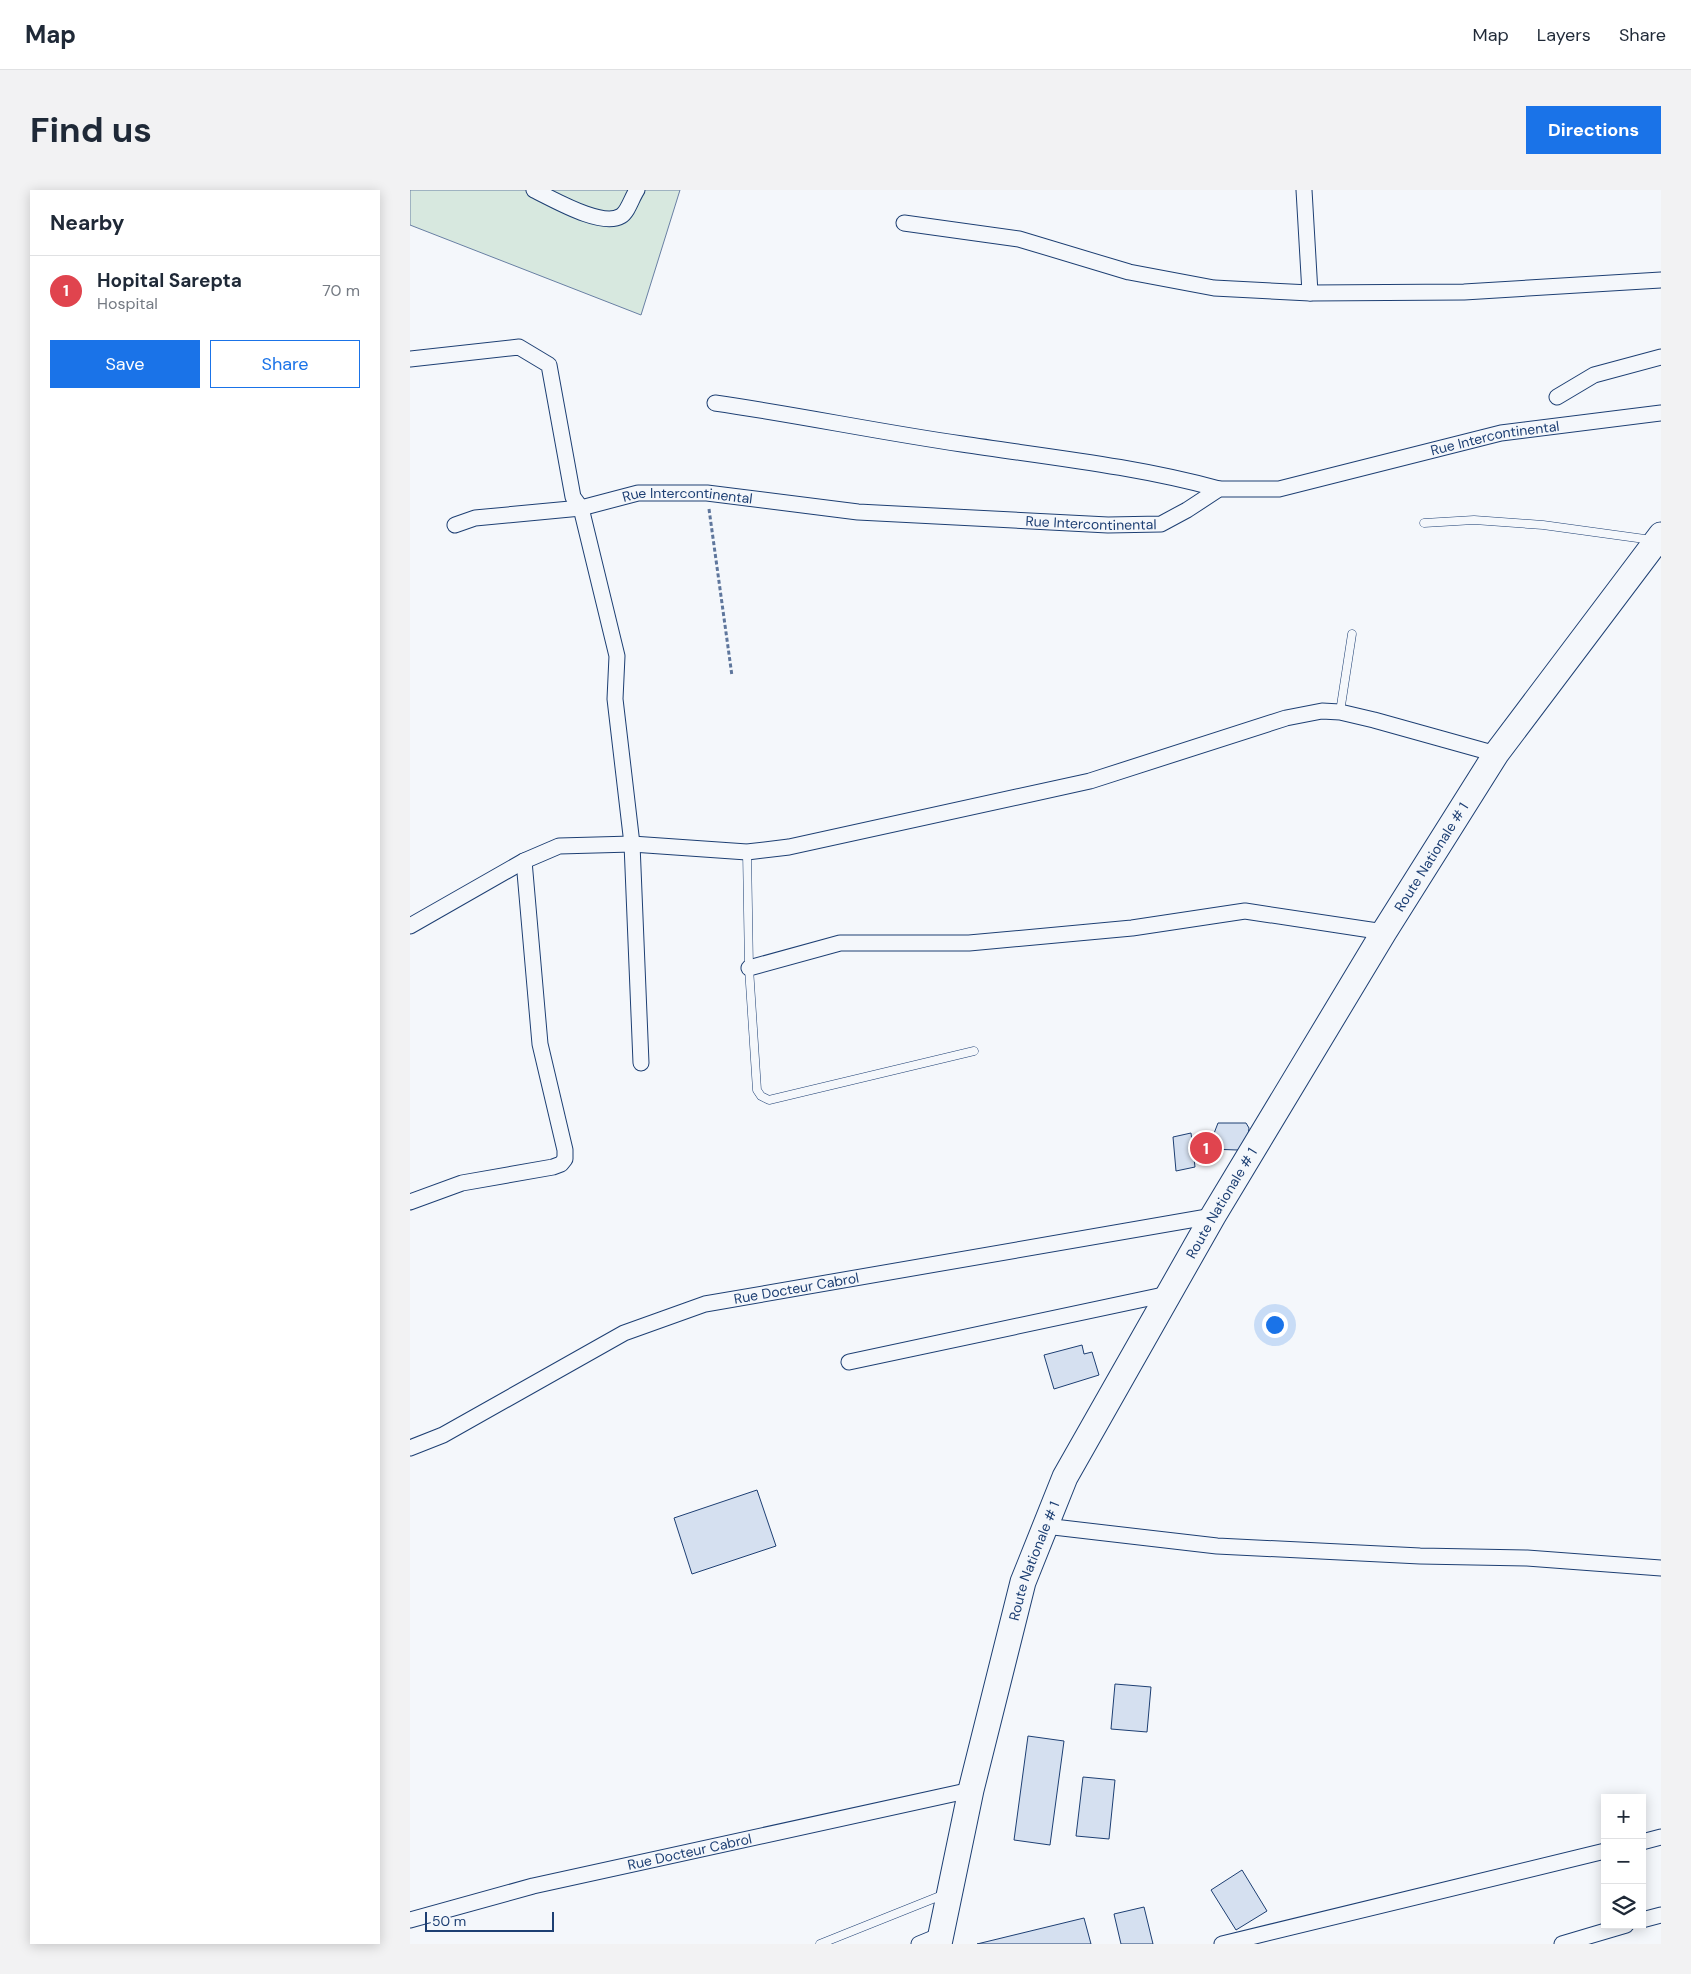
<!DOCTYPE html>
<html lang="en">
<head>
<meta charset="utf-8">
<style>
  body { margin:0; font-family:"DM Sans",sans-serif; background:#f2f2f3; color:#1f2937 }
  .controls { position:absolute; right:15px; bottom:15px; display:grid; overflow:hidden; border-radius:0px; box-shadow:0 2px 12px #0003 }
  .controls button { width:45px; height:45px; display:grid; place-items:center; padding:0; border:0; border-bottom:1px solid #e0e1e3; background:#fff; color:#1f2937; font:25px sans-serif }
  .scale { position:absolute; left:15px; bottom:12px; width:129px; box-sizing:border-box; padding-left:5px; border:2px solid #1d3f73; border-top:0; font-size:14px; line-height:18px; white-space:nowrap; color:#1d3f73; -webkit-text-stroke:4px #f4f7fb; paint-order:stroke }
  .you { position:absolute; left:864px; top:1134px; width:18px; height:18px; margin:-12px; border:4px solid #fff; border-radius:50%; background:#1a73e8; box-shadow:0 0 0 8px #1a73e833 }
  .badge { display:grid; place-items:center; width:32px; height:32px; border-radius:50%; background:#1a73e8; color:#fff; font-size:16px; font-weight:700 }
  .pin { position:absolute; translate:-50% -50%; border:2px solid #fff; box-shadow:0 1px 5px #0006 }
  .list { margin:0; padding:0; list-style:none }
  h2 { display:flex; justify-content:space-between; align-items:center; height:65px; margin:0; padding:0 20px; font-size:21px }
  h2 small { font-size:16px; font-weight:400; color:#747a83 }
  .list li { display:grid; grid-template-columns:32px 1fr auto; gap:15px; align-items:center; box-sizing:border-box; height:70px; padding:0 20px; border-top:1px solid #e0e1e3 }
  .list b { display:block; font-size:19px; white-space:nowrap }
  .list p { margin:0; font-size:16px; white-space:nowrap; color:#747a83 }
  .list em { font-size:16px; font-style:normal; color:#747a83 }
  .actions { display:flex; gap:10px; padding:15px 20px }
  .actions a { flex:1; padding:11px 0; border:1px solid #1a73e8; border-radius:0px; text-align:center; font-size:18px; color:#1a73e8 }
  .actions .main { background:#1a73e8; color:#fff }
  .icon { flex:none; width:28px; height:28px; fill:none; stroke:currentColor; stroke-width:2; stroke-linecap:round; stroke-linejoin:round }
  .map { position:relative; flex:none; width:1251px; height:1754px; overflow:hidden; border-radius:0px }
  header { display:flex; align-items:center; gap:30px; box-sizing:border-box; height:70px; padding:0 25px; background:#fff; border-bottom:1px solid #e0e1e3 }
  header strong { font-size:24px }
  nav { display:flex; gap:28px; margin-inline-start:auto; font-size:18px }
  .intro { display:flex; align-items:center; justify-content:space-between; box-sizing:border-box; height:120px; padding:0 30px }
  h1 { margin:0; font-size:35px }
  .button { padding:12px 22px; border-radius:0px; background:#1a73e8; color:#fff; font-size:18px; font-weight:700 }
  main { display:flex; gap:30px; padding:0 30px }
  aside { flex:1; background:#fff; border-radius:0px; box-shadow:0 2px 12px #0003 }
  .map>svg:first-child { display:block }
</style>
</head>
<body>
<header>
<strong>Map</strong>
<nav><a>Map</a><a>Layers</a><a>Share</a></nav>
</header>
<div class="intro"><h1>Find us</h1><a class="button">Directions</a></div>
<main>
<aside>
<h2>Nearby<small></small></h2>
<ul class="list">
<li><span class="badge" style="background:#e0444e">1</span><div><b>Hopital Sarepta</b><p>Hospital</p></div><em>70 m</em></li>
</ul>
<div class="actions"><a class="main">Save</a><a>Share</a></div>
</aside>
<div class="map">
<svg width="1251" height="1754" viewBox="0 0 1251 1754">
  <rect width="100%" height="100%" fill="#f4f7fb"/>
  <path fill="#d7e8df" stroke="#687fa3" d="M0 0H270L231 125 0 35Z"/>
  <g fill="#d5e0f0" stroke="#1d3f73">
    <path d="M808 933H836L839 938 838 945 828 960 798 959Z"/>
    <path d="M781 943 785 977 766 981 763 947Z"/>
    <path d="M672 1155 674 1164 682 1162 689 1185 644 1199 634 1165Z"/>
    <path d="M347 1300 366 1356 282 1384 264 1328Z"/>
    <path d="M705 1494 741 1497 737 1542 701 1539Z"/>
    <path d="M618 1546 654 1551 640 1655 604 1650Z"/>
    <path d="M673 1587 705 1590 699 1649 666 1646Z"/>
    <path d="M832 1680 857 1721 826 1740 801 1700Z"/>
    <path d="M734 1717 743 1754H711L704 1724Z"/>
    <path d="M674 1728 681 1754H567Z"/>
  </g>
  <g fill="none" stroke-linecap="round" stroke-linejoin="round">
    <defs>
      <g id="service">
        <path d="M1014 333 1064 330 1133 335 1242 350"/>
        <path d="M930 522 942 444"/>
        <path d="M337 662 339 778 347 900 351 906 359 910 564 861"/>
        <path d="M410 1754 535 1704"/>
      </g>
      <g id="minor">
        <path d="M124 0C143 9 192 38 211 26 218 22 222 7 227 0"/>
        <path d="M894 0 900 103"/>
        <path d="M494 33 609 49 719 82 804 98 900 103 1054 102 1251 90"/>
        <path d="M0 169 109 157 139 175 163 307 171 318 207 466 205 509 222 654 231 873"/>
        <path d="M1147 207 1184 185 1251 167"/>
        <path d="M305 213C388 225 469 242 552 254 638 267 725 276 809 299"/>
        <path id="s1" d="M45 335 65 328 171 318 228 303H297L448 322 698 335 751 334 777 320 809 299H869L1091 243 1251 223"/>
        <path d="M0 736 114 671 149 656 222 654 337 662 379 657 680 591 876 528 912 521 930 522 964 530 1086 564"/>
        <path d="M339 778 430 753H559L722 738 835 721 974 742"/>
        <path d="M0 1012 52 993 143 977 151 974 155 969V960L130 854 114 671"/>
        <path d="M439 1172 758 1104"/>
        <path id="s2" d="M0 1258 33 1245 214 1143 295 1114 803 1026"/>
        <path d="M635 1336 807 1356 1010 1366 1117 1368 1251 1378"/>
        <path d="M1232 1652 1251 1647"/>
        <path id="s3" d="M0 1730 123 1696 561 1600"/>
        <path d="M1232 1730 1251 1725"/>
        <path d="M509 1754 531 1745"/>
        <path d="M812 1754 1195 1661"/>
        <path d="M1152 1754 1216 1735"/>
      </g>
      <g id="primary">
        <path id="s4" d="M529 1754 561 1600 613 1392 655 1287 803 1026 974 742 1086 564 1251 345"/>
      </g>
    </defs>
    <use href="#service" stroke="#1d3f73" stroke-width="9"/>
    <use href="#minor" stroke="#1d3f73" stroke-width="17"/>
    <use href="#primary" stroke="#1d3f73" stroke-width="27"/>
    <path stroke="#5e769c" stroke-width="3" stroke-dasharray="4 2.5" stroke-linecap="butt" d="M299 319 322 486"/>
    <use href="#service" stroke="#f4f7fb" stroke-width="8"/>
    <use href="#minor" stroke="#f4f7fb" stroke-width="15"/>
    <use href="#primary" stroke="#f4f7fb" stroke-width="25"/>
  </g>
  <g text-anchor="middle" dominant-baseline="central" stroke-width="4" stroke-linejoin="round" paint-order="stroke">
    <g font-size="14" fill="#1d3f73" stroke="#f4f7fb">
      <text stroke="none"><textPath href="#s1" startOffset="1061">Rue Intercontinental</textPath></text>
      <text stroke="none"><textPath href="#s1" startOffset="236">Rue Intercontinental</textPath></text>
      <text stroke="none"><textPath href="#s1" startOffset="641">Rue Intercontinental</textPath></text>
      <text stroke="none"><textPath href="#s4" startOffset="1205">Route Nationale # 1</textPath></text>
      <text stroke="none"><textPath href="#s4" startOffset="800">Route Nationale # 1</textPath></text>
      <text stroke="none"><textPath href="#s2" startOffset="422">Rue Docteur Cabrol</textPath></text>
      <text stroke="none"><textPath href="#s4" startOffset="395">Route Nationale # 1</textPath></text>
      <text stroke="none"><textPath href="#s3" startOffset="288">Rue Docteur Cabrol</textPath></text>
    </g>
  </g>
</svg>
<div class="controls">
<button>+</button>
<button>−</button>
<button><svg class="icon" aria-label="layers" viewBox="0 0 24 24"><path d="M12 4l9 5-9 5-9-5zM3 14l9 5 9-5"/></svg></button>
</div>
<div class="scale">50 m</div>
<div class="you"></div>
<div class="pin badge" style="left:796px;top:958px;background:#e0444e">1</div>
</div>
</main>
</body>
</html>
